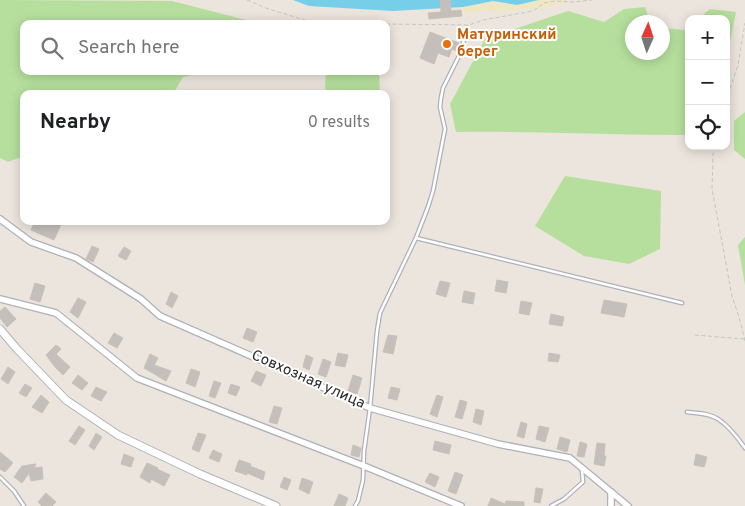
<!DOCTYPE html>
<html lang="en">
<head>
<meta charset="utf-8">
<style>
  body { margin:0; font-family:Overpass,sans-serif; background:#f6f6f6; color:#202124 }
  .controls { position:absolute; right:15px; top:15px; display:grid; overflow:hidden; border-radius:10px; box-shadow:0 2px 12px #0003 }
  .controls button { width:45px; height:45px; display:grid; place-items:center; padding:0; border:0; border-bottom:1px solid #e0e0e0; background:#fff; color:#202124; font:25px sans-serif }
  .compass { position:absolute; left:625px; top:15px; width:45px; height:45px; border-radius:50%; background:#fff; box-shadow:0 2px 12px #0003; rotate:3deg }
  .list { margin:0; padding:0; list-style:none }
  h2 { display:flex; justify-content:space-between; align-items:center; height:65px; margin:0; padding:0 20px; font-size:21px }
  h2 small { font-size:16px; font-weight:400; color:#757577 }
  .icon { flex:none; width:28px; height:28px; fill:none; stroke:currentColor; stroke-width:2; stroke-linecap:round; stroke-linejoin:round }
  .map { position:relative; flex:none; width:745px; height:506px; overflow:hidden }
  .search { position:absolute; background:#fff; box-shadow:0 2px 12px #0003; left:20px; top:20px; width:370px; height:55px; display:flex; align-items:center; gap:12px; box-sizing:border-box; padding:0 18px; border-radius:10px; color:#757577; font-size:19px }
  .panel { position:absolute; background:#fff; box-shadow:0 2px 12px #0003; left:20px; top:90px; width:370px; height:135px; border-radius:10px }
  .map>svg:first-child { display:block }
</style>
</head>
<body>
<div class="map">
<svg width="745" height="506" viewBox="0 0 745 506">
  <rect width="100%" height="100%" fill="#ece5de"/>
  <g fill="#b6df9d">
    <path d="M0 0 172 1 262 24H24V71H211L183 77 173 94H24V156L8 162 0 158Z"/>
    <path d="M645 7 650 22H632V52H662L663 28 685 30 689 27V135C611 135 534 131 456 132L450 104 485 39 568 11 604 22 624 9Z"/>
    <path d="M710 9 736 12 726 61V19H698Z"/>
    <path d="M326 71H379L380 94H327L325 86Z"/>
    <path d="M745 112V159L734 150V121Z"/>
    <path d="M565 176 661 191 660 249 629 264 584 256 535 226Z"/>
    <path d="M745 237V285L738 245Z"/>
  </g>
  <path fill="#efe7c3" d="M539 0H569L564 3 541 8 497 12 486 10 464 14 463 7 493 1 517 5Z"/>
  <path fill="#77cee8" d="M293 0H539L517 5 493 1 463 7 393 11 309 6Z"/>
  <g fill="#c4bfba" stroke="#c7c1b7">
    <path d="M440 0H450L451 11 461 10 462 16 429 19 428 13 441 12Z"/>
    <path d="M430 32 459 43 456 51 452 49 449 57 438 53 434 64 420 58Z"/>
    <path d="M35 221H40L50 225 51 221H55L61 224 54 240 31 230Z"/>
    <path d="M92 246 99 249 93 262 86 259Z"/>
    <path d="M124 247 131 251 126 260 118 256Z"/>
    <path d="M497 280 508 282 506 293 495 291Z"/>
    <path d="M440 281 450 283 446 297 436 294Z"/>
    <path d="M35 283 45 286 40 302 30 299Z"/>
    <path d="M464 291 475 293 473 304 462 302Z"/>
    <path d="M171 292 178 296 172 308 166 304Z"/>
    <path d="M78 298 86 302 78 318 70 312Z"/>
    <path d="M604 300 627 304 624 317 601 313Z"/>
    <path d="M521 301 532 303 529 315 519 313Z"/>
    <path d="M5 307 16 319 7 327 0 318V311Z"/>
    <path d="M551 314 564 317 562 326 549 324Z"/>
    <path d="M247 328 257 332 253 342 243 338Z"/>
    <path d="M114 333 123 338 117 348 108 343Z"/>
    <path d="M388 335 397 336 393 354 383 352Z"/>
    <path d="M56 345 61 349 56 354 70 367 63 375 55 367 46 355Z"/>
    <path d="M338 353 348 355 345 367 335 365Z"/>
    <path d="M549 353 560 355 558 362 548 361Z"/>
    <path d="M150 354 158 358 154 365 171 371 166 381 144 368Z"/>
    <path d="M306 355 313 358 309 370 303 367Z"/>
    <path d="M323 359 331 362 326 377 318 374Z"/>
    <path d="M8 367 15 372 8 384 1 379Z"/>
    <path d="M191 369 200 372 195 387 186 383Z"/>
    <path d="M256 371 266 375 261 386 251 381Z"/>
    <path d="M78 375 88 383 82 390 72 383Z"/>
    <path d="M353 375 362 378 357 394 348 391Z"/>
    <path d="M214 381 221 383 215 398 209 396Z"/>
    <path d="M25 384 32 388 26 397 19 393Z"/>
    <path d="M231 384 240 387 236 396 228 393Z"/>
    <path d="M96 387 107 392 101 401 91 396Z"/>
    <path d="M391 387 400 389 397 400 388 398Z"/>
    <path d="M41 395 49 402 42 413 32 407Z"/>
    <path d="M437 395 443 397 437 417 430 414Z"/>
    <path d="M460 400 467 402 462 419 455 417Z"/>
    <path d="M274 406 282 408 277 424 269 422Z"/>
    <path d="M476 409 484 411 481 425 473 422Z"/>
    <path d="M521 422 527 424 524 438 517 436Z"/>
    <path d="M79 426 85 430 75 445 69 441Z"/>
    <path d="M539 426 549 428 545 442 536 439Z"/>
    <path d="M96 433 102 437 94 450 89 446Z"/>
    <path d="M198 433 206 435 199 452 192 449Z"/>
    <path d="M560 437 570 440 567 452 557 449Z"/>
    <path d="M435 441 451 445 449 454 433 450Z"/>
    <path d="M580 442 587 444 584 457 577 456Z"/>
    <path d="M597 443 605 444 604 456H606L604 466 594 464Z"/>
    <path d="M353 445 361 448 359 457 351 455Z"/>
    <path d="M213 450 222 454 219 462 209 458Z"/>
    <path d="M0 452 13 463 5 472 0 469Z"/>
    <path d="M124 454 134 458 131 467 121 464Z"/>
    <path d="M696 454 707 457 704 467 694 465Z"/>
    <path d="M239 460 251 464 250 466 265 472 263 480 247 473V475L235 471Z"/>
    <path d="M147 463 158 468 157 469 170 475 164 486 151 479 150 483 140 477Z"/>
    <path d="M36 464 34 468 42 467 43 479 31 481 29 473 22 483 14 477 22 466Z"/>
    <path d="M455 472 463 475 456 494 448 491Z"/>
    <path d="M430 473 439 477 435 487 425 482Z"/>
    <path d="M284 477 291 480 287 490 280 487Z"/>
    <path d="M302 478 313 482 309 494 299 489Z"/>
    <path d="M536 488 543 489 540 503 534 502Z"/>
    <path d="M46 493 56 502 52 506H42L38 502Z"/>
    <path d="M339 494 348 498 345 506H334Z"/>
    <path d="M491 498 505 504 506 501 524 502V506H488Z"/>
  </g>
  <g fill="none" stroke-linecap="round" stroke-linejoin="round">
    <defs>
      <g id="service">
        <path d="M416 238 682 303"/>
        <path d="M687 412C697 413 709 413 718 419 729 426 738 438 745 448"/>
        <path d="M0 477 14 491 24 506"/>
        <path d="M355 506 358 501 363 480 364 451 370 408 377 331 380 313 416 238 428 207 433 191 445 129 440 107 441 98 443 88 459 56 464 40V32"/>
        <path d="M551 506 564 499 583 482 582 471"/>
      </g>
      <g id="minor">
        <path d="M0 219 31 242 76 258 141 299 160 316 370 408 498 444 570 458 628 506"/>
        <path d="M0 299 56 313 137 378 364 466 461 506"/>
        <path d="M611 492V506"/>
      </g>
      <path id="tertiary" d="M0 329 17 349 66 400 118 435 200 474 276 506"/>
    </defs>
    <use href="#service" stroke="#aeb1ba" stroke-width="5"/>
    <use href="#minor" stroke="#aeb1ba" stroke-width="8"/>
    <use href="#tertiary" stroke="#aeb1ba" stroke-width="9"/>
    <g stroke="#c4c4c4" stroke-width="1" stroke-dasharray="4 2.5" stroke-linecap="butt">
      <path d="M247 0 266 8 311 22 356 21 381 24"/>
      <path d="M386 24 469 25 483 20 533 11 544 3 555 1 574 2 592 0"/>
      <path d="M726 101 738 65 745 23"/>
      <path d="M715 146 713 154 712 189 732 296 739 317 745 341"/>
      <path d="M695 335 744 339"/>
    </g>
    <use href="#service" stroke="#fff" stroke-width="2.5"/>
    <use href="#minor" stroke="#fff" stroke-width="5.5"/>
    <use href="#tertiary" stroke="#fff" stroke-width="7"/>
  </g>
  <circle fill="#e8710a" stroke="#fff" stroke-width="2" cx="447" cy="44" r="5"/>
  <g text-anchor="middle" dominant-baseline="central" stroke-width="4" stroke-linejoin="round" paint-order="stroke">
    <g font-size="15" font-weight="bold" fill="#c56008" stroke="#fff" text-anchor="start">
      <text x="457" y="35">Матуринский<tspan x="457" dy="17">берег</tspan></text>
    </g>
    <g font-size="15" fill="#2b2b2b" stroke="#fff">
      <text transform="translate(308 380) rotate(24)">Совхозная улица</text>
    </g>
  </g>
</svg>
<div class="controls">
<button>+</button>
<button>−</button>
<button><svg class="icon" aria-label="locate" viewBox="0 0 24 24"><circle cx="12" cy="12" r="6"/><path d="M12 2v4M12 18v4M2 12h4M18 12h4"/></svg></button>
</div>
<svg class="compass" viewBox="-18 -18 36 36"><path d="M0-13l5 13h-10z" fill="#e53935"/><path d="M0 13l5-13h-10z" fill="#757577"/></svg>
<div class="search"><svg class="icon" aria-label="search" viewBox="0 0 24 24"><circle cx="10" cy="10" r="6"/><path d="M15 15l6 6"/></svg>Search here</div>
<section class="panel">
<h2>Nearby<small>0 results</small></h2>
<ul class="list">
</ul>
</section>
</div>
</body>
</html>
